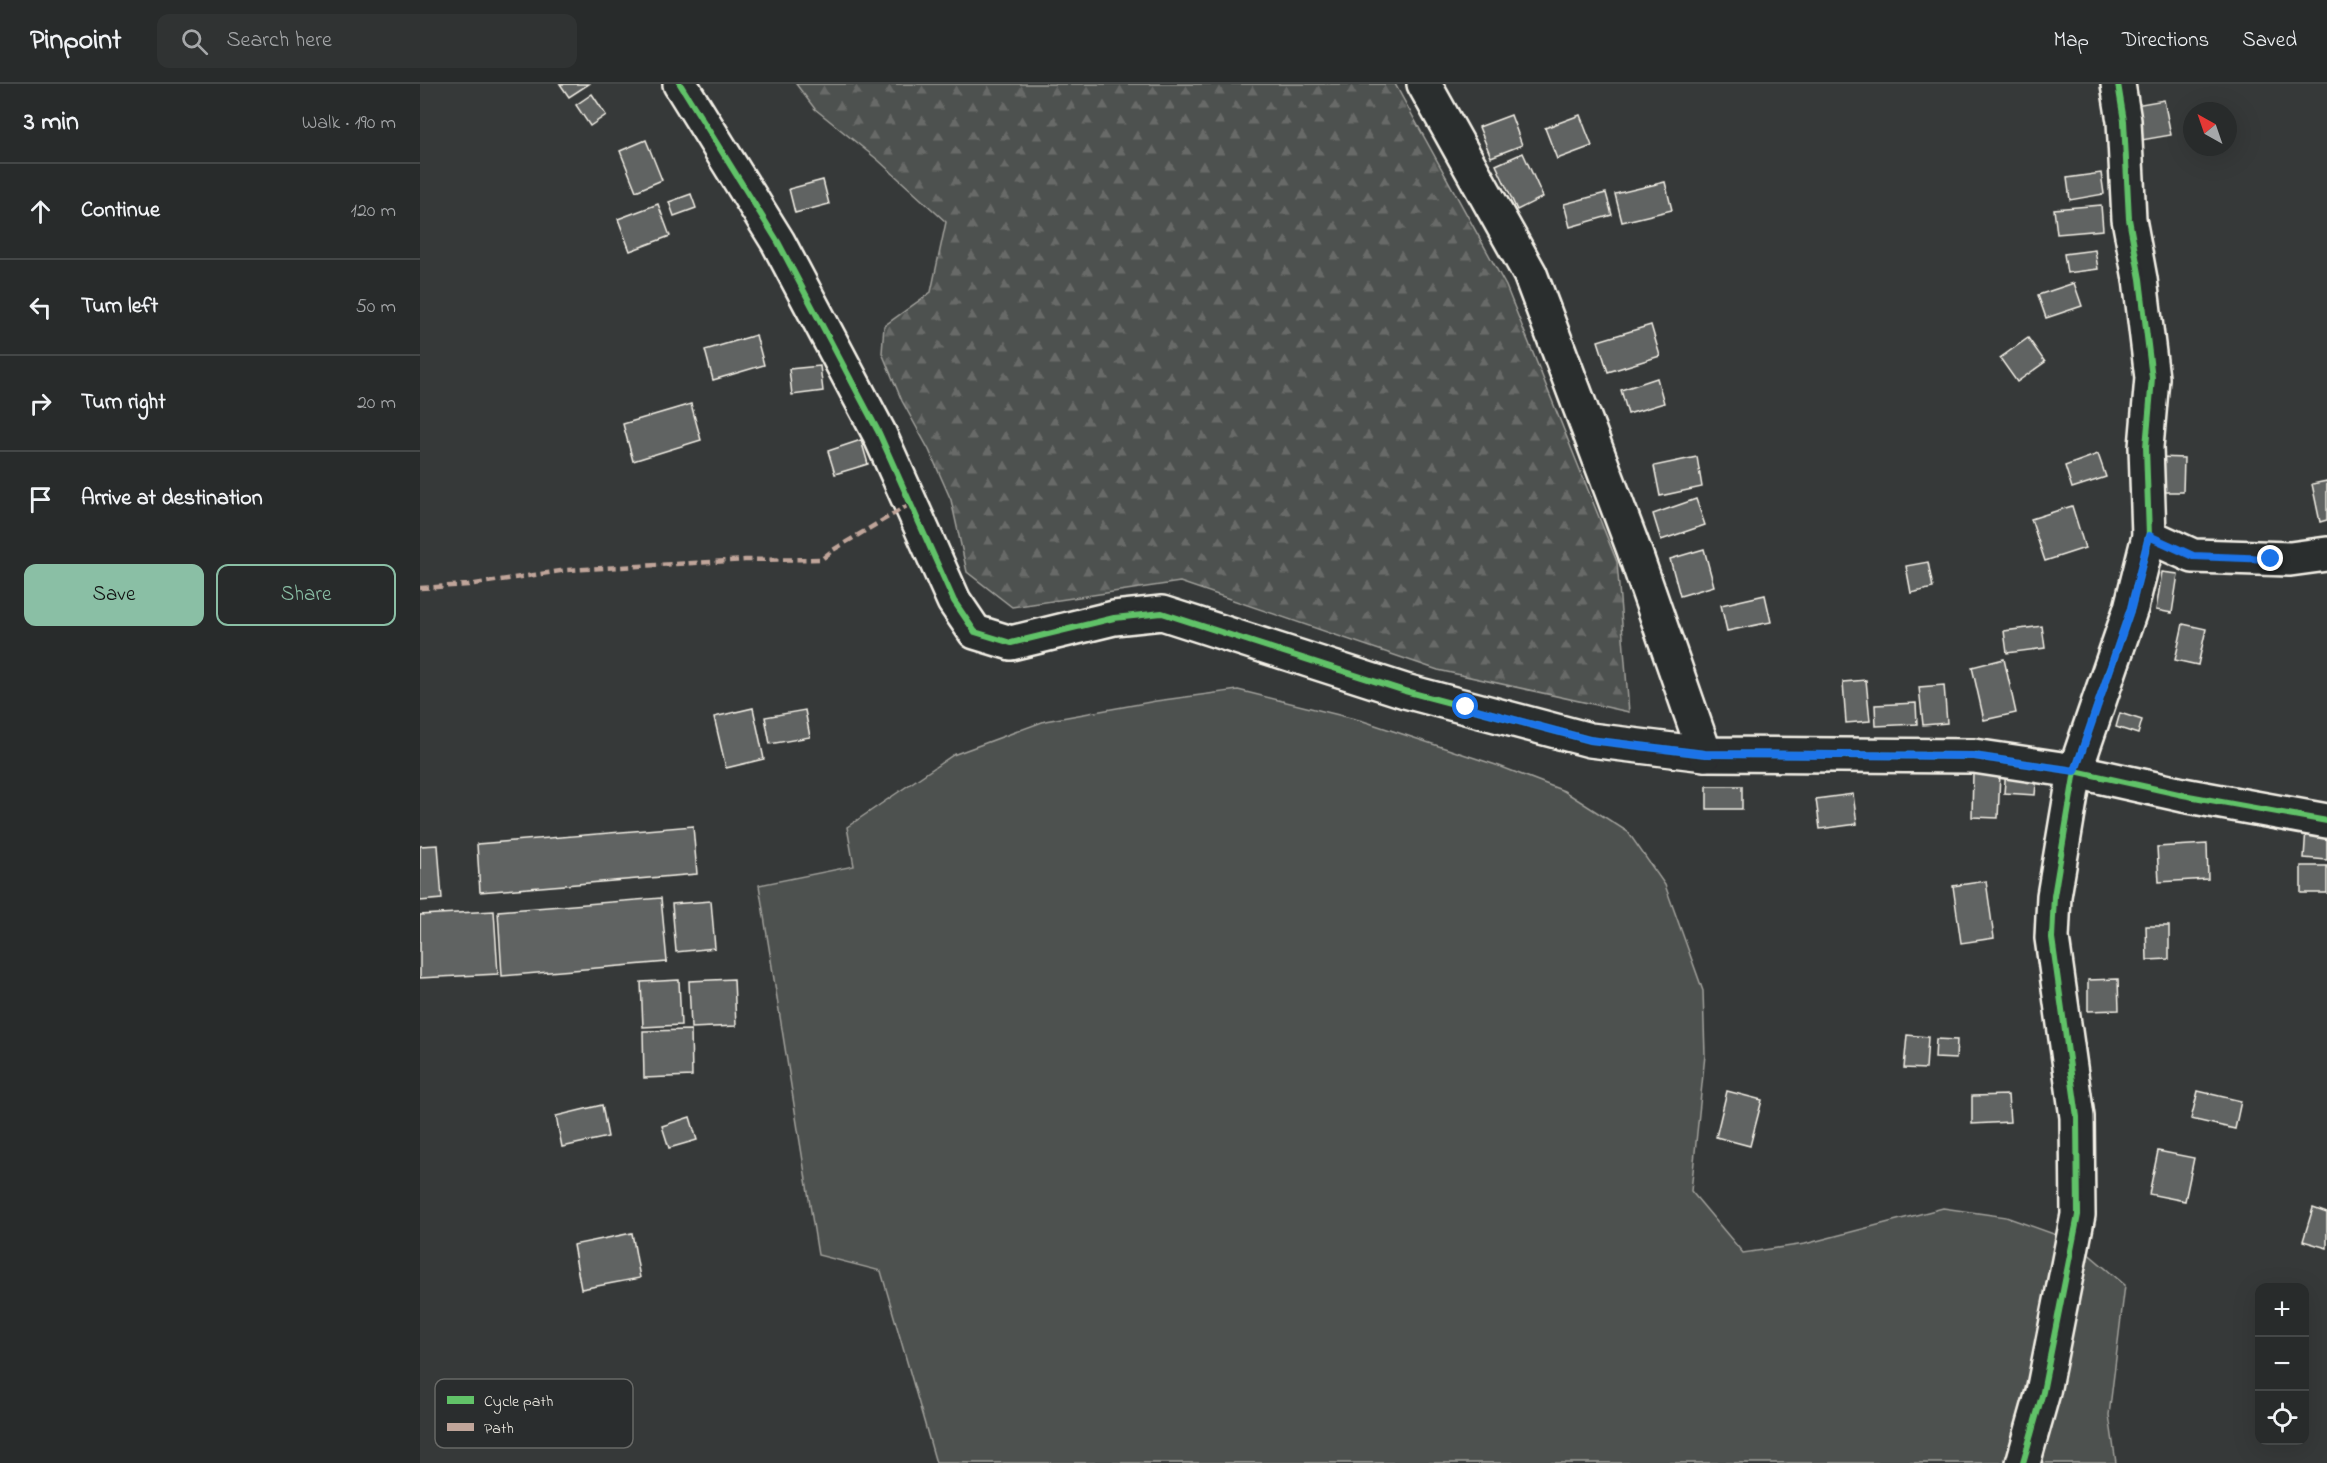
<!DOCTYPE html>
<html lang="en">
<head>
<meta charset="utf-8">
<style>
  body { margin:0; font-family:"Indie Flower",sans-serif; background:#303333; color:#f1f3f6 }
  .controls { position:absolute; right:18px; bottom:18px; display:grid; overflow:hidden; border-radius:12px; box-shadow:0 6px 24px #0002 }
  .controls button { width:54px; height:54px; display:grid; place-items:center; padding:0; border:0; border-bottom:2px solid #444747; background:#282b2b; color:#f1f3f6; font:30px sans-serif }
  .compass { position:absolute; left:1763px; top:18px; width:54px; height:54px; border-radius:50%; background:#282b2b; box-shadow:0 6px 24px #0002; rotate:320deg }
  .stop { position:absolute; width:18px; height:18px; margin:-14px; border:4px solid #1a73e8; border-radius:50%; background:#fff }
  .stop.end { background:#1a73e8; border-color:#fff; box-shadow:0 2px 6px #0008 }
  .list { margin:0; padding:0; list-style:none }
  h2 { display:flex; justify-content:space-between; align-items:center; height:78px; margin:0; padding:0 24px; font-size:26px }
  h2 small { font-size:20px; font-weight:400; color:#a5a7a9 }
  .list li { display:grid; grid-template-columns:39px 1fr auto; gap:18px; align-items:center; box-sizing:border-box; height:96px; padding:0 24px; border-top:2px solid #444747 }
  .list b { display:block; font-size:22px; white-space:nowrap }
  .list em { font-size:20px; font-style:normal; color:#a5a7a9 }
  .actions { display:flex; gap:12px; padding:18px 24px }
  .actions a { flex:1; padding:14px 0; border:2px solid #8abfa5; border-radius:12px; text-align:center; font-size:21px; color:#8abfa5 }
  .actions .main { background:#8abfa5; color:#111 }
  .icon { flex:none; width:33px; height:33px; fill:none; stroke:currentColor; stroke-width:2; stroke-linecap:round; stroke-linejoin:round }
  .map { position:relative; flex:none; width:1907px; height:1379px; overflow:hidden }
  header { display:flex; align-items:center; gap:36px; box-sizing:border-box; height:84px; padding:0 30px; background:#282b2b; border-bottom:2px solid #444747 }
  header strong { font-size:28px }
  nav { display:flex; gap:33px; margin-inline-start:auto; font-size:21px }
  .search { width:420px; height:54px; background:#303333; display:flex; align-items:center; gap:15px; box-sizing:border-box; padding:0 21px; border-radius:12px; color:#a5a7a9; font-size:22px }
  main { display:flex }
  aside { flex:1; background:#282b2b }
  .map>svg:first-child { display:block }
</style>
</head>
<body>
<header>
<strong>Pinpoint</strong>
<div class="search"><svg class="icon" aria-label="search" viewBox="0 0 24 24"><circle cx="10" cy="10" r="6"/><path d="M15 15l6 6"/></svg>Search here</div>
<nav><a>Map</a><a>Directions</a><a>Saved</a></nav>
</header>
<main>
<aside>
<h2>3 min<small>Walk · 190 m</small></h2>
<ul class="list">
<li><svg class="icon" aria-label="ahead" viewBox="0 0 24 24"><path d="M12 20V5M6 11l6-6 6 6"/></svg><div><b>Continue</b></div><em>120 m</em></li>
<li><svg class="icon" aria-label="left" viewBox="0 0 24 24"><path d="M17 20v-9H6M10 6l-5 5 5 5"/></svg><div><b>Turn left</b></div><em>50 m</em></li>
<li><svg class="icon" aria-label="right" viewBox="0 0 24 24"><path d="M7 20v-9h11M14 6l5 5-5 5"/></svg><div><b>Turn right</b></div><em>20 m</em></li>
<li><svg class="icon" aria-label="arrive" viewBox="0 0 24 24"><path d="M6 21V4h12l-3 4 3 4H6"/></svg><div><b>Arrive at destination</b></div></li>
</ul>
<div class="actions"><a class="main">Save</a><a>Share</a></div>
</aside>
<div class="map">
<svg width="1907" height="1379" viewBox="0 0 1907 1379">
  <defs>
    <pattern id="forest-firs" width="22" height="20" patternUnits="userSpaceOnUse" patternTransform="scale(1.5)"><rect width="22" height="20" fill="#4e514f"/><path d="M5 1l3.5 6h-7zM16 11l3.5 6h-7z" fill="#686a68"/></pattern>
  </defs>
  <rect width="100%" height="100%" fill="#363939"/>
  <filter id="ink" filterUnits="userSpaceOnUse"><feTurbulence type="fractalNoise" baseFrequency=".0167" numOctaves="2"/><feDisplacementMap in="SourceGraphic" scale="12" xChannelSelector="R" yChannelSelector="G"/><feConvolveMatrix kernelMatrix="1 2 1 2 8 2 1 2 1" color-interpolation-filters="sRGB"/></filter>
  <g filter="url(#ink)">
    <path fill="#4e514f" stroke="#a1a19c" stroke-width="1.5" d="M818 606 943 637 1079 682 1144 707 1208 748 1245 801 1283 907 1285 971 1271 1107 1323 1169 1385 1160 1523 1124 1586 1133 1653 1157 1705 1201 1689 1331 1696 1379H516L461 1187 398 1171 339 801 434 782 427 743 533 671 625 637 736 617Z"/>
    <path fill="url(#forest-firs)" stroke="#a1a19c" stroke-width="1.5" d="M376 0H975L1086 202 1197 478 1209 628 1018 586 760 498 592 523 547 488 531 416 509 366 482 317 462 269 464 242 511 208 526 138 458 76 395 25Z"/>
    <g fill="#616362" stroke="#f4f1e8" stroke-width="1.5">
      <path d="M140 0H169L149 13Z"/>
      <path d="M172 10 186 31 170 42 156 21Z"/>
      <path d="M1744 16 1751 51 1722 56 1715 21Z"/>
      <path d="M1091 31 1102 61 1071 73 1059 43Z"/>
      <path d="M1160 31 1172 62 1137 75 1125 44Z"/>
      <path d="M226 56 242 96 216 107 200 67Z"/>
      <path d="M1103 69 1123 113 1097 126 1076 81Z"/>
      <path d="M1681 89 1684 110 1650 116 1647 94Z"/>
      <path d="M403 96 409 120 375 129 369 105Z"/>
      <path d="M1245 98 1252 126 1202 138 1195 110Z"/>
      <path d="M1186 109 1192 131 1150 143 1144 120Z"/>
      <path d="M271 110 276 124 254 132 249 118Z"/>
      <path d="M238 120 250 152 210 167 198 135Z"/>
      <path d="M1681 121 1683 146 1637 150 1634 125Z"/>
      <path d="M1675 166 1678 185 1647 189 1644 170Z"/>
      <path d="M1654 199 1662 222 1626 234 1618 211Z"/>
      <path d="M1231 241 1240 272 1188 288 1178 257Z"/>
      <path d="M336 251 344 281 293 296 285 266Z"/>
      <path d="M1608 254 1625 278 1597 298 1580 274Z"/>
      <path d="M400 282 403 307 372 311 369 285Z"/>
      <path d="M1237 294 1244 319 1208 330 1201 306Z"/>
      <path d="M271 320 281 356 213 377 203 340Z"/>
      <path d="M441 356 448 380 415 390 408 367Z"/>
      <path d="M1678 370 1686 393 1652 404 1645 382Z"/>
      <path d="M1277 373 1282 403 1240 412 1234 382Z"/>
      <path d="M1739 373 1764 374 1763 408H1738Z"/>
      <path d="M1907 397V436L1900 438 1892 400Z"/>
      <path d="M1276 415 1285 441 1241 456 1233 430Z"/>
      <path d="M1652 422 1665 464 1625 477 1611 435Z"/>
      <path d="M1284 465 1294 502 1260 512 1250 475Z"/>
      <path d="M1508 478 1513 504 1491 509 1486 482Z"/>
      <path d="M1742 488 1758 490 1752 529 1736 526Z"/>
      <path d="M1345 511 1351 538 1307 547 1301 521Z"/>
      <path d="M1763 540 1786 545 1778 581 1755 576Z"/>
      <path d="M1622 542 1625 564 1587 569 1584 547Z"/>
      <path d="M1584 575 1596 629 1564 636 1552 583Z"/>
      <path d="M1446 596 1450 637 1426 639 1423 598Z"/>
      <path d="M1524 601 1527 639 1503 641 1499 603Z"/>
      <path d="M1496 619 1497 640 1456 642 1455 621Z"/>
      <path d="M333 624 344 675 306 684 294 633Z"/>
      <path d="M385 626 390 653 350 660 345 633Z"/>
      <path d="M1700 629 1722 636 1718 650 1696 643Z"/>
      <path d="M1586 686 1617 689 1615 711 1584 709Z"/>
      <path d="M1553 689 1580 690 1578 734 1552 733Z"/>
      <rect x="1287" y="702" width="35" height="23"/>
      <path d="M1433 710 1437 740 1400 745 1396 715Z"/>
      <path d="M273 742 277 790 60 808 57 760Z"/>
      <path d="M1886 744 1907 745V776L1884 774Z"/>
      <path d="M1787 760 1788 795 1739 798 1737 763Z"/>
      <path d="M18 761 22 815 0 817V762Z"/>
      <rect x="1881" y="782" width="26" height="27"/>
      <path d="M1566 797 1574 854 1541 859 1533 802Z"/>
      <path d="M241 814 247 878 82 892 78 827Z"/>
      <path d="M291 817 295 864 256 868 252 820Z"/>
      <path d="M74 827 78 890 0 894V831Z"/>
      <path d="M1726 842H1749V875L1727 876Z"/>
      <path d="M314 895 316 942 271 944 269 897Z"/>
      <path d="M1698 895 1699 926 1668 927V896Z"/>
      <path d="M259 896 261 941 223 943 221 898Z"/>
      <path d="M271 946 272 992 224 994 223 947Z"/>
      <path d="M1487 951 1508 953 1506 985 1484 984Z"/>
      <path d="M1516 955 1537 956 1536 975 1515 974Z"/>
      <path d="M1307 1007 1342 1016 1330 1062 1296 1053Z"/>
      <path d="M1778 1007 1821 1017 1815 1045 1771 1035Z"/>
      <path d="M1588 1011 1590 1038 1552 1040V1012Z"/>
      <path d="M182 1021 188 1053 142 1063 136 1032Z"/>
      <path d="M270 1033 277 1056 249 1064 242 1042Z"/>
      <path d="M1738 1067 1774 1074 1765 1117 1729 1110Z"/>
      <path d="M1893 1124 1907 1129V1164L1883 1157Z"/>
      <path d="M212 1149 220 1194 161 1205 153 1161Z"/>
    </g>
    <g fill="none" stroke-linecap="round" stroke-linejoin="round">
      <defs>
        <g id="street">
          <path d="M260 0 358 158 459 349 534 517 555 548 591 559 694 534 742 529 985 607 1170 656 1285 670 1554 672 1655 687 1763 711 1907 737"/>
          <path d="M1004 0 1110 190 1214 466 1285 670"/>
          <path d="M1729 452 1773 472 1870 475 1907 470"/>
          <path d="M1603 1379 1623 1308 1658 1131 1657 1033 1632 854 1634 812 1655 687 1711 524 1729 452 1726 363 1732 294 1720 195 1709 135 1704 37 1698 0"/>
        </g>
      </defs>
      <use href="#street" stroke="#f4f1e8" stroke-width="38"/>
      <use href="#street" stroke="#2a2d2e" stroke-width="33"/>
      <path stroke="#c0a59a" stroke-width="4.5" stroke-dasharray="9 4.5" stroke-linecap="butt" d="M0 504 48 501 147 486 325 476 402 475 413 466 490 420"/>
      <defs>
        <g id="cycleway">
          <path d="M260 0 358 158 459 349 534 517 555 548 591 559 694 534 742 529 985 607 1170 656 1285 670 1554 672 1655 687 1763 711 1907 737"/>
          <path d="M1603 1379 1623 1308 1658 1131 1657 1033 1632 854 1634 812 1655 687 1711 524 1729 452 1726 363 1732 294 1720 195 1709 135 1704 37 1698 0"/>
        </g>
      </defs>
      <use href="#cycleway" stroke="#2a2d2e" stroke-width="10"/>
      <use href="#cycleway" stroke="#61c268" stroke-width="6"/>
    </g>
  </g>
  <g fill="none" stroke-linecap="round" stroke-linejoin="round" filter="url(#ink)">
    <path stroke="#1a73e8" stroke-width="8" d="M1046 623 1170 656 1285 670 1554 672 1655 687 1711 524 1729 452 1773 472 1851 475"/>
  </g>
  <rect x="15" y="1295" width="198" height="69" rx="9" fill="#2a2d2e" stroke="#676866" stroke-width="1.5"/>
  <rect x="27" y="1312" width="27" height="8" fill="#61c268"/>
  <rect x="27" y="1339" width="27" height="8" fill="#c0a59a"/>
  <g font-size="16" fill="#f4f1e8">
    <text x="64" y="1322">Cycle path</text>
    <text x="64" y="1349">Path</text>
  </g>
</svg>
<div class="controls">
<button>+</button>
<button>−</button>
<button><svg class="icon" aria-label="locate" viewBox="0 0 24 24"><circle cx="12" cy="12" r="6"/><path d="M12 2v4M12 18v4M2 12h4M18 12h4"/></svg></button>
</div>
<svg class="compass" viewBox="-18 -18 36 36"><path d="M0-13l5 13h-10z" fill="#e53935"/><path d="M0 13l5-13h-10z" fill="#a5a7a9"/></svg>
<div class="stop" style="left:1046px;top:623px"></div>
<div class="stop end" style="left:1851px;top:475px"></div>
</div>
</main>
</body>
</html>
